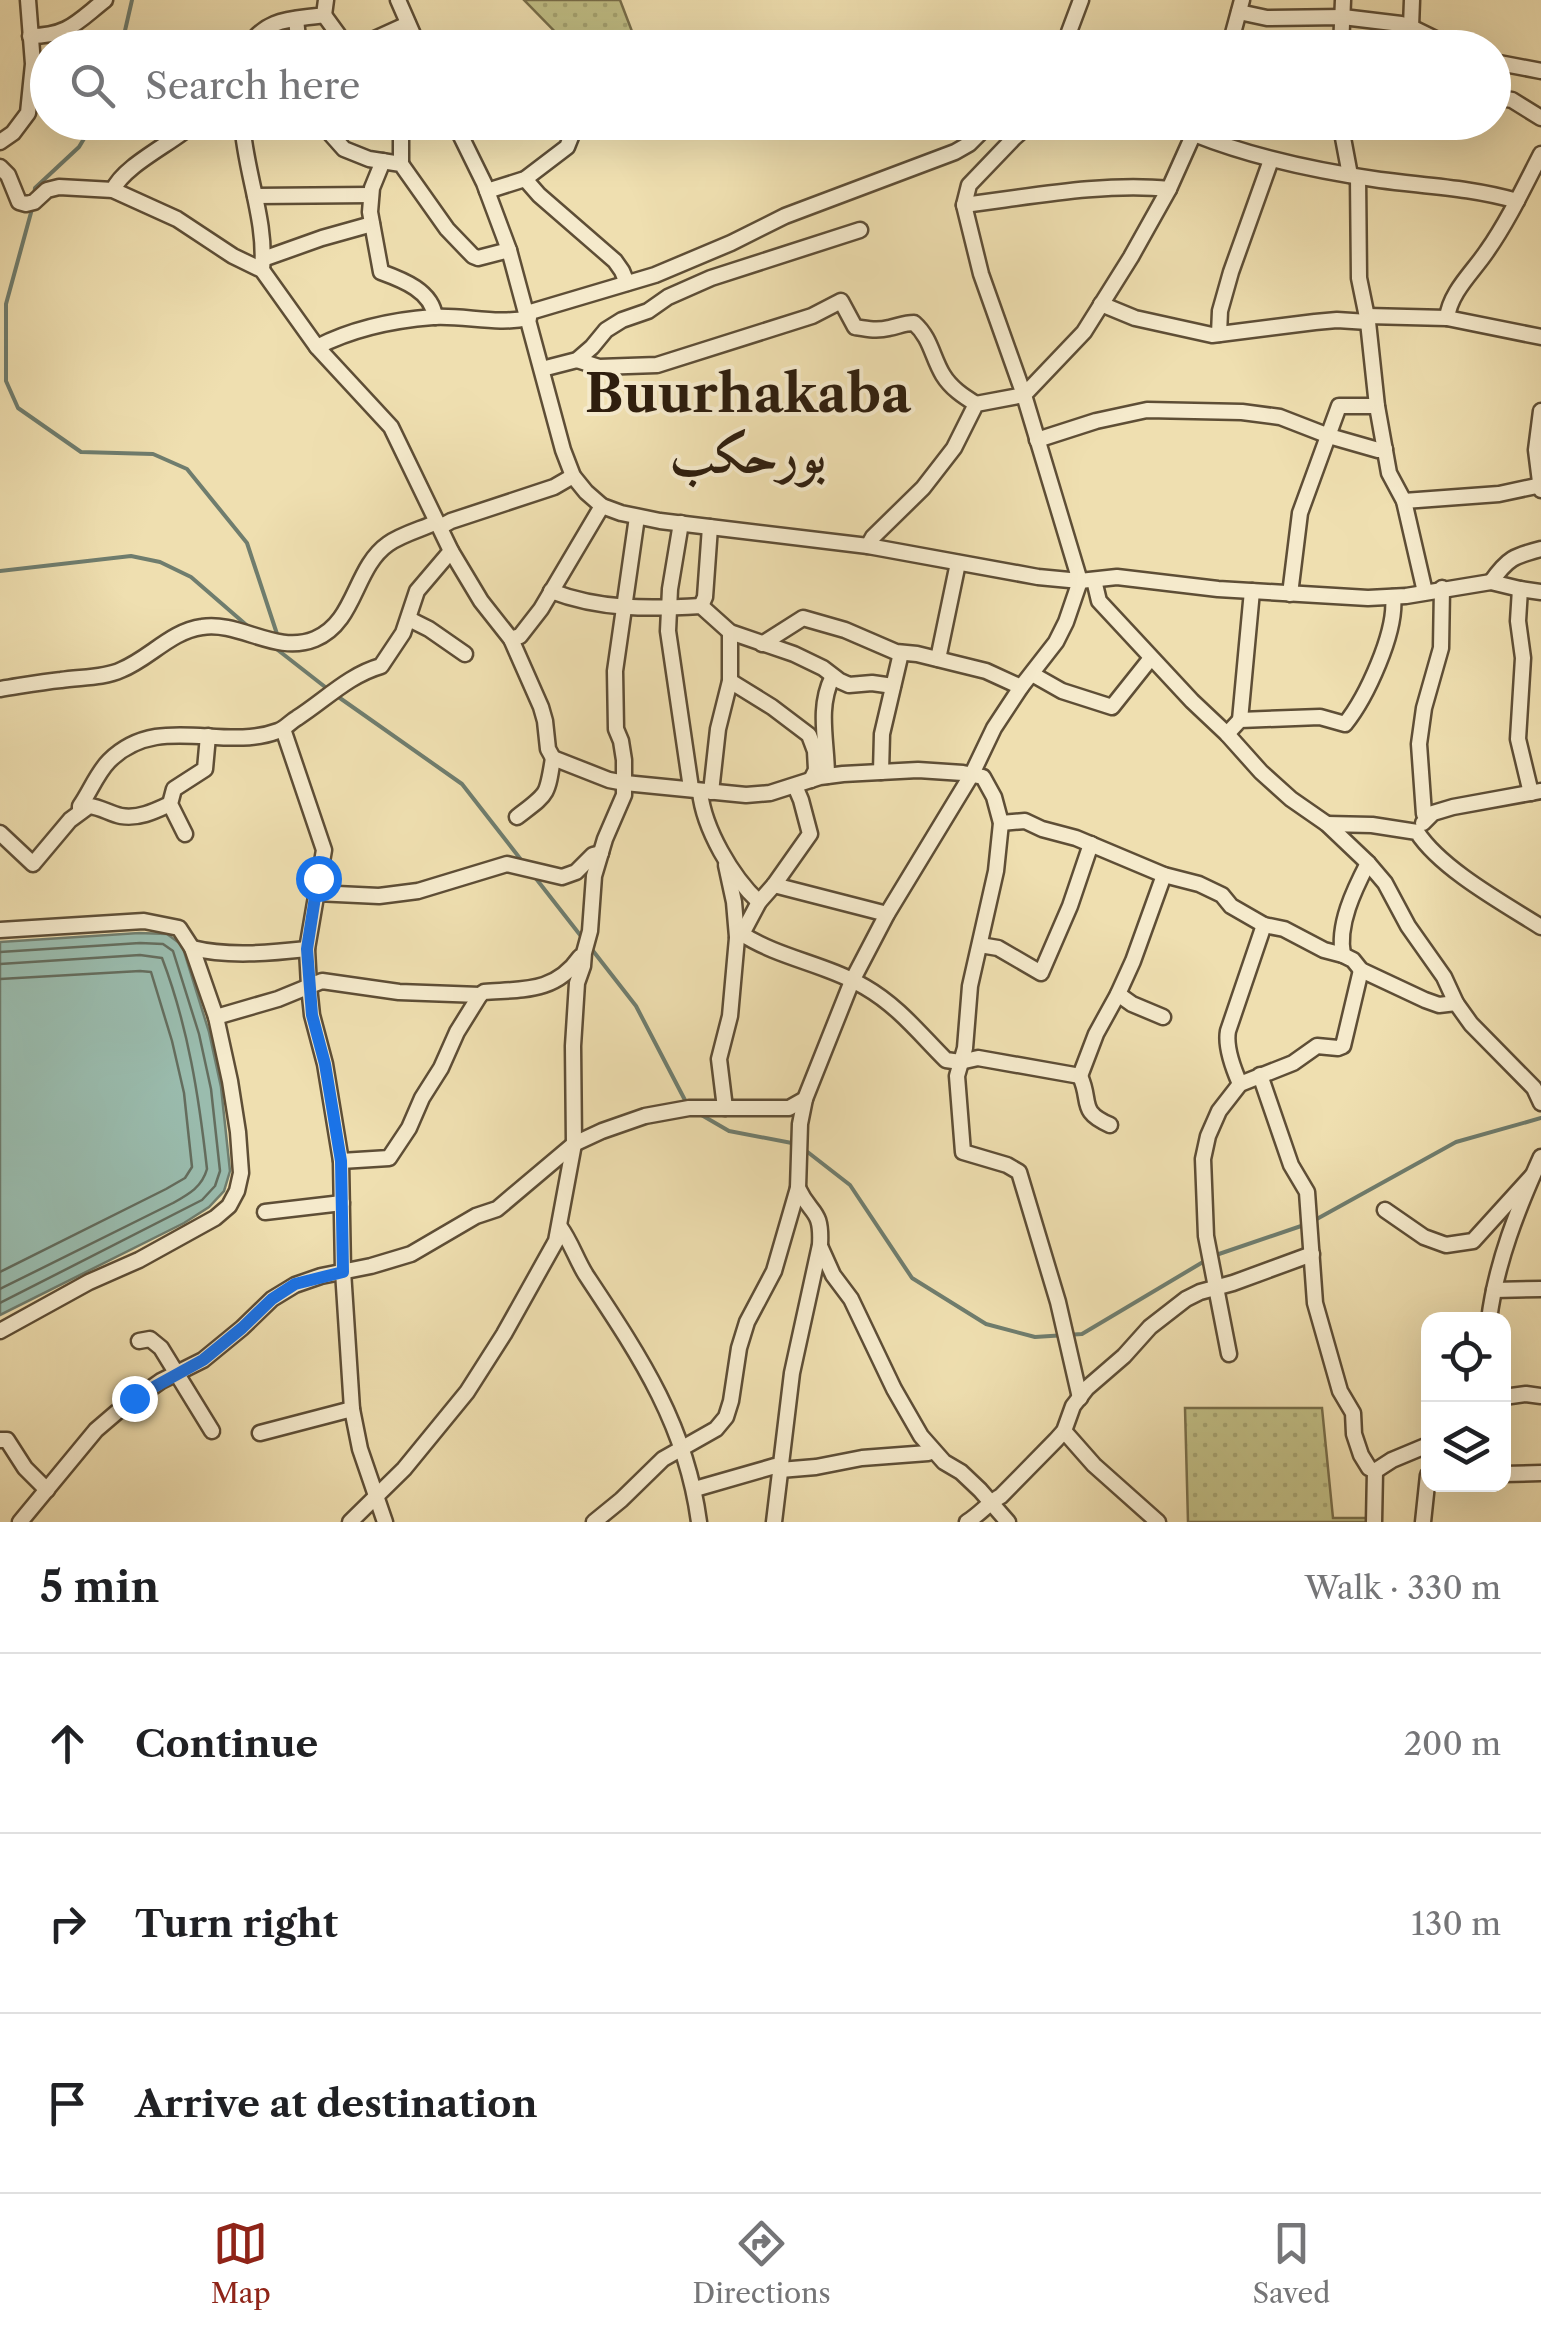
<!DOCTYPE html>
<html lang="en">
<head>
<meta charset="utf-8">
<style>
  body { margin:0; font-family:"Libre Caslon Text",Amiri,serif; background:#f2f2f2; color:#202124 }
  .controls { position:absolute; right:30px; bottom:30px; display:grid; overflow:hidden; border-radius:20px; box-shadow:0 10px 40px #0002 }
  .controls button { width:90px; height:90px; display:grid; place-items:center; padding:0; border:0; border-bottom:2px solid #e0e0e0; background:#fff; color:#202124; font:50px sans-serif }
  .stop { position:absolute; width:30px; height:30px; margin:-22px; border:8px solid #1a73e8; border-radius:50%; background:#fff }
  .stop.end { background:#1a73e8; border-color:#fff; box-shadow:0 2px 10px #0008 }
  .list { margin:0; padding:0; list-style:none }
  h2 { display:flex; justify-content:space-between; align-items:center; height:130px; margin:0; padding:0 40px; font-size:42px }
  h2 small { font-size:32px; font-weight:400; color:#757577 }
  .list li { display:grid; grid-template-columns:65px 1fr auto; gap:30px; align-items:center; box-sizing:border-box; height:180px; padding:0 40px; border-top:2px solid #e0e0e0 }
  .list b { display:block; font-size:38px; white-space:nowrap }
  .list em { font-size:32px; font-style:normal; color:#757577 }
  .icon { flex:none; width:55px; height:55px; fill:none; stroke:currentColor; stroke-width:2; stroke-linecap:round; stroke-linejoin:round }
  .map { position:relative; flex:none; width:1541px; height:1522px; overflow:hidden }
  .search { position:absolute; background:#fff; box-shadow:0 10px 40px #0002; left:30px; right:30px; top:30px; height:110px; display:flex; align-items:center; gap:25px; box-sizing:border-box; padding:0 35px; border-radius:55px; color:#757577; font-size:38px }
  .sheet { height:670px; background:#fff }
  nav { display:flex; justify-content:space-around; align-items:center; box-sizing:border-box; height:140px; border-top:2px solid #e0e0e0; background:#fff; font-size:28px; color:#757577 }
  nav a { display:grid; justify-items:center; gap:5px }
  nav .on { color:#8f2418 }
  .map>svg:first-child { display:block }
</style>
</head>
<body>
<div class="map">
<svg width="1541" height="1522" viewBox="0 0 1541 1522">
  <defs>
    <pattern id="grass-dots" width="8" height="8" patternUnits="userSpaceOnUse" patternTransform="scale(2.5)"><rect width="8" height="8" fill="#c1bf86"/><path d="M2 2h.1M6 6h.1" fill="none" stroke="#a6a472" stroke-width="1.8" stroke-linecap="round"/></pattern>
  </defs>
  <rect width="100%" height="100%" fill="#efdfb0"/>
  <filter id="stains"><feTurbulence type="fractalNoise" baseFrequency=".002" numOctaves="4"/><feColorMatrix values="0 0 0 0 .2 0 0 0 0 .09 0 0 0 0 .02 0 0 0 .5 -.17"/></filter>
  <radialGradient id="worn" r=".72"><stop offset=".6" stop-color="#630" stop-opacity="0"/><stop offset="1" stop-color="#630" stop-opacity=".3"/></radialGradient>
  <g fill="url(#grass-dots)" stroke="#786e4a" stroke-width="2.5">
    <path d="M524 0H620L638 47H570Z"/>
    <path d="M1185 1408H1322L1333 1518H1372L1373 1522H1188Z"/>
  </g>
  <path fill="#9abcae" stroke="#6f7d6e" stroke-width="2.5" d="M139 933 167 934 182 945 209 1032 221 1087 230 1171 224 1191 209 1207 184 1223 0 1315V942Z"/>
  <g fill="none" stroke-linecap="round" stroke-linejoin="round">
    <g stroke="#646d5e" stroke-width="2.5">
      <path d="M0 952 140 943 163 944 173 951 199 1034 211 1089 220 1171 215 1186 202 1200 0 1303"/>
      <path d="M0 964 140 955 162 958C188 1026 199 1097 207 1169 202 1187 189 1194 173 1203L0 1289"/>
      <path d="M0 979 140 971 151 972 172 1041 184 1093 192 1167 185 1178 166 1189 0 1272"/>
    </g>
    <g stroke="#6f7d6e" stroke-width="4">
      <path d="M121 48 132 0"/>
      <path d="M34 195 35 188 79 147 94 122"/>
      <path d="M32 209 6 304V381L18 408 81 452 153 454 187 469 247 543 278 637"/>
      <path d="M0 571 131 556 160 562 191 577 251 629"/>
      <path d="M274 647 329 690"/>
      <path d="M337 696 462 784 522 861"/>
      <path d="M534 876 584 940"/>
      <path d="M590 947 636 1006 687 1104"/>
      <path d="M698 1113 729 1131 797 1144"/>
      <path d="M805 1150 850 1185 912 1278 986 1324 1035 1337 1082 1334 1208 1259"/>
      <path d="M1315 1220 1456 1142 1541 1118"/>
      <path d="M1216 1255 1307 1224"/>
    </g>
    <defs>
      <g id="minor">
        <path d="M398 0 419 48"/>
        <path d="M1239 12 1267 18 1343 17 1401 24 1411 27 1454 48"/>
        <path d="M324 15 348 48"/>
        <path d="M296 19 299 48"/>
        <path d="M1411 27 1412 0"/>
        <path d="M30 36C68 36 77 22 105 0"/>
        <path d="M247 48C267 17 291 20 324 15L326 0"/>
        <path d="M355 48 408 24"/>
        <path d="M1069 48V32L1081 0"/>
        <path d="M1116 48 1168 40 1192 48"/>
        <path d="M1229 48 1242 0"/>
        <path d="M1341 48 1343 0"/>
        <path d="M1494 62 1541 71"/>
        <path d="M1494 97 1512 100 1541 118"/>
        <path d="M242 122C245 172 267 221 262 270"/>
        <path d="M320 122 344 149 369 159 401 164 447 229 473 256 478 258 509 250"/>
        <path d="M401 122V164"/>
        <path d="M454 122 484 183 509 250 563 450 573 476 586 492 602 506 621 513 660 521 868 546 1038 577 1080 581 1117 577 1218 589 1368 598 1406 596 1491 582 1520 589 1541 592"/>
        <path d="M1340 122 1350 175"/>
        <path d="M1194 134C1254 158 1317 171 1380 180 1426 186 1473 188 1517 201"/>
        <path d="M0 142 13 133 28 113 33 64 28 0"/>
        <path d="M383 161 372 188 370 212 381 272C403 280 432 291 435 317"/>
        <path d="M0 167 8 175 19 202 26 204 34 202 47 190 59 187 113 190 177 219 233 256 262 270 317 347 391 427 451 551 481 601 511 639 541 707 545 721 548 749 553 758 609 780 625 783 746 795 770 793 820 777 843 774 918 770 963 773 983 777 994 797 1001 823 996 871 970 986 965 1048 957 1076 963 1152 1007 1165 1019 1172 1058 1302 1080 1398"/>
        <path d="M1358 177 1359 278 1368 322 1377 406 1389 473 1404 501 1425 592"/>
        <path d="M525 179 539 195 615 261 622 271 627 283"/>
        <path d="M113 190C124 165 173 143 196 122"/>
        <path d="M487 191 525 179 567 147 577 122"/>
        <path d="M255 196 371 195"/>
        <path d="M964 205C1028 197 1105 182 1169 189"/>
        <path d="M263 259 322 238 372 224"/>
        <path d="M1101 304 1135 318 1212 335 1315 322 1337 320 1368 322"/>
        <path d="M527 313 655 275 731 243 785 216 955 152 969 144 991 122"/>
        <path d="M1367 316 1447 318 1541 337"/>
        <path d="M1447 318C1450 292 1473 272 1487 251 1508 221 1524 187 1541 154"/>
        <path d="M1219 334 1220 311 1231 272 1271 160"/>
        <path d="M317 347C352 329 394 320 433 317 465 315 496 325 529 318"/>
        <path d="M577 360 599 367 657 365 812 316 841 301 855 327C867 329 877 331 889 328 899 326 904 323 914 323 931 338 932 357 943 375 951 388 963 396 976 404"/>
        <path d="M542 369 577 360 592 347 606 330 622 320 648 311 668 297 711 278 860 230"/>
        <path d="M1037 440 1096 421 1147 410 1242 412 1280 417 1329 436 1378 450 1385 449"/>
        <path d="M1541 490 1536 450 1541 411"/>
        <path d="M1404 501 1499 494 1541 485"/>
        <path d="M681 523 670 589 668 631 691 788"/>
        <path d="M440 527 451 521 554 487 573 476"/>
        <path d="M868 546 873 537 923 488 954 448 976 404 1024 395 981 274 964 205 969 185 1014 138 1032 122"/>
        <path d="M1094 580 1099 601 1192 701 1227 734 1261 772 1291 799 1327 824 1368 863 1385 883 1408 926 1444 977 1456 1003 1471 1024 1534 1088 1541 1103"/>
        <path d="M1080 581 1024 395 1084 332 1131 257 1169 189 1199 122"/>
        <path d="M1491 582C1508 558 1514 556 1541 549"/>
        <path d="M1520 589 1518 621 1523 658 1518 739 1531 793"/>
        <path d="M551 591C600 610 650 609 701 606L730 632 794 654 823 668 840 681 849 685 872 683 893 686"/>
        <path d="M1290 594 1300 513 1339 406H1377"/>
        <path d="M701 606 705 597 710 527"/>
        <path d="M409 619 429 629 465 654"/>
        <path d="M511 639 520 636 541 609 602 506"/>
        <path d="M762 644 803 618 845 630 896 652 917 654 986 671 1021 687"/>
        <path d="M938 659 958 563"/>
        <path d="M1032 674 1062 691 1112 707 1151 658"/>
        <path d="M730 681 772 707 809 735 815 751 816 770 811 780"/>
        <path d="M0 689C20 686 40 682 61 680 80 677 104 678 121 670 149 659 171 631 202 627 240 621 276 655 315 639 356 622 354 568 388 544 402 534 422 529 437 522"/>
        <path d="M1240 720 1252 591"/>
        <path d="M283 729 324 850 307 949 309 986 312 1015 325 1064 341 1161 343 1271 352 1409 360 1449 385 1522"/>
        <path d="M1227 734 1240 720 1320 717 1345 724C1366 698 1397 632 1393 597"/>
        <path d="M881 772 882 734 901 653"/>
        <path d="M827 776C827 742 817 709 832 678"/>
        <path d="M700 792C704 829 732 877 759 902"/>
        <path d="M711 792 718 729 730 681V632"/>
        <path d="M80 811V806C90 792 97 773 109 761 158 712 222 752 278 731 286 728 290 722 297 718 325 700 349 675 381 666L403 633 417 591 451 551"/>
        <path d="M517 817C548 793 547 797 553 758"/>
        <path d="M1427 817 1424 814 1419 744 1424 708 1441 648 1442 588"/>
        <path d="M1001 823 1025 821 1042 829 1076 838 1164 875 1199 884 1222 895 1231 906 1264 925 1284 929 1324 950 1343 955 1353 960 1361 970 1425 1000 1439 1005 1456 1003"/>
        <path d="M1423 823 1433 813 1453 807 1541 791"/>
        <path d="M1327 824 1372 825 1417 832C1441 869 1503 903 1541 927"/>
        <path d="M0 833 33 864 70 820 89 806C101 807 110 814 121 816 139 819 155 811 170 804"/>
        <path d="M185 834 170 804 174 789 205 769 208 736"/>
        <path d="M726 865 734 902 737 937"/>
        <path d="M774 885 887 914"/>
        <path d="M316 893 379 896 418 891 507 864 562 877 576 872 593 855 601 853"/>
        <path d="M0 930 144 921 179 928 192 948 216 1017 230 1081 238 1132 241 1173 237 1191 229 1206 215 1218 139 1260 89 1282 0 1331"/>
        <path d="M742 934C779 958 826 964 865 987 898 1006 919 1033 946 1060L960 1062 978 1058 1080 1076 1096 1034 1118 994 1133 961 1164 875"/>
        <path d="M980 945 998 948 1041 973 1070 906 1091 844"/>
        <path d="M192 948C228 957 270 953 307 949"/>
        <path d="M1343 955C1337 925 1354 890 1368 863"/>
        <path d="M1118 994 1132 1004 1163 1017"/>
        <path d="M216 1017 278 999 322 981 399 992 480 995 484 992C523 989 555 993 580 957"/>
        <path d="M1260 1075 1291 1165 1307 1192 1315 1303 1340 1391 1353 1413 1354 1434 1361 1455 1369 1468 1375 1471 1374 1522"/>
        <path d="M1080 1076C1092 1102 1078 1111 1110 1125"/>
        <path d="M1240 1084C1233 1068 1225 1047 1228 1031L1264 925"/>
        <path d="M725 1108 719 1059 730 1016 737 938 742 934 759 902 774 885 810 834 801 800 795 786"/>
        <path d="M341 1161 389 1158 409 1128 422 1098 441 1068 457 1032 480 995"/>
        <path d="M1385 1210 1424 1237 1446 1245 1473 1241 1532 1176"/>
        <path d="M265 1212 342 1203"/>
        <path d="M560 1227C571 1242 576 1259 586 1275 639 1355 686 1424 699 1522"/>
        <path d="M820 1246 833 1275 851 1299 894 1389 921 1436 944 1462 961 1472 980 1490 1008 1522"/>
        <path d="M1494 1290 1541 1289"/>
        <path d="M1489 1320C1496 1263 1518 1208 1541 1157"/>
        <path d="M139 1341 150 1339 161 1348 212 1431"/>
        <path d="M1229 1354 1206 1236 1203 1159 1208 1136 1219 1111 1240 1084 1293 1063 1317 1046 1338 1048 1343 1046 1361 970"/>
        <path d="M1504 1397 1526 1394 1541 1396"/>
        <path d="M1064 1431 1094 1465 1158 1522"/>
        <path d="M260 1433 352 1409"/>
        <path d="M0 1440H7L25 1468 47 1490"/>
        <path d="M780 1470 816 1467 862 1458 928 1453 933 1451"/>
        <path d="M1375 1471 1392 1460 1428 1445"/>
        <path d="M1504 1474 1541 1473"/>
        <path d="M695 1489 775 1466 780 1467"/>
        <path d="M20 1522 96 1430 117 1412 161 1381 203 1360 242 1328 272 1299 295 1285 321 1276 371 1266 411 1254 476 1216 497 1209 574 1144 602 1131 645 1116 689 1108H789L805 1099 852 981 887 914 972 774 994 728 1021 687 1056 642 1066 622 1080 581"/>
        <path d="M350 1522 404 1469 467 1392 504 1334 556 1241 574 1144 573 1046 577 983 583 966 584 953 590 931 594 876 605 839 624 795V760L621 741 616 729 615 671 637 517"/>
        <path d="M594 1522 621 1500 663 1459 716 1429 726 1417 731 1401 739 1348 747 1322 774 1271 798 1188 800 1124 805 1099"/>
        <path d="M774 1522 792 1373 820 1245C822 1208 811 1216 798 1188"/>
        <path d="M967 1522C980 1514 988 1503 1001 1496L1056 1440 1064 1431 1073 1406 1087 1388 1124 1356 1150 1327 1186 1299 1200 1292 1233 1283 1312 1254"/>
        <path d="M1423 1522 1428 1475"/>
      </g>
    </defs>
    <use href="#minor" stroke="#5e4e36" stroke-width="19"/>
    <use href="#minor" stroke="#f5eacc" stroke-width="14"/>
  </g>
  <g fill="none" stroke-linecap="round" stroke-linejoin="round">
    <path stroke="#1a73e8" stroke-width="12" d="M134 1398 203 1360 242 1328 272 1299 295 1284 343 1272 341 1161 325 1064 312 1015 307 949 318 878"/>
  </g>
  <g text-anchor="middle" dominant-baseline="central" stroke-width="8" stroke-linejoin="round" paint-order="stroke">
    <g font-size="52" font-weight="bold" fill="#2e1e0e" stroke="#f5eacc">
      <text x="748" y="394">Buurhakaba<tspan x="748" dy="60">بورحكب</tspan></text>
    </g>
  </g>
  <rect width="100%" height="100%" filter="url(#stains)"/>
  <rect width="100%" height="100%" fill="url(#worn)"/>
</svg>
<div class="controls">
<button><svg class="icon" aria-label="locate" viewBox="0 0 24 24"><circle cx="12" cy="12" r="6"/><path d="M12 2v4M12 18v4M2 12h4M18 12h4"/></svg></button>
<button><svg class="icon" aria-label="layers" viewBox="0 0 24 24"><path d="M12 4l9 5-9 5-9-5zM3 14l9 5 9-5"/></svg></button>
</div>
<div class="stop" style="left:318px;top:878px"></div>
<div class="stop end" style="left:134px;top:1398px"></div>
<div class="search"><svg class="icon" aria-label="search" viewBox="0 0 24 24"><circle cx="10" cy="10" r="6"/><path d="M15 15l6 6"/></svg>Search here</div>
</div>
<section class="sheet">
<h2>5 min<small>Walk · 330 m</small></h2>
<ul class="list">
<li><svg class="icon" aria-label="ahead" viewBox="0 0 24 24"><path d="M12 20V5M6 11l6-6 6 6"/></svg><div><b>Continue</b></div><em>200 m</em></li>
<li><svg class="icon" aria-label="right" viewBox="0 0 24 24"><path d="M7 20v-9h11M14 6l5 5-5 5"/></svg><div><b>Turn right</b></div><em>130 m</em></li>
<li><svg class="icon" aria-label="arrive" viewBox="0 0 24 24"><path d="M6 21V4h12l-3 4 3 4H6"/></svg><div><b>Arrive at destination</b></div></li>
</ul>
</section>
<nav>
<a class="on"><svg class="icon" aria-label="map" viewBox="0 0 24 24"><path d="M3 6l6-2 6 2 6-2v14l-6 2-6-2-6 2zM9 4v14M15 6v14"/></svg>Map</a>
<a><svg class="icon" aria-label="directions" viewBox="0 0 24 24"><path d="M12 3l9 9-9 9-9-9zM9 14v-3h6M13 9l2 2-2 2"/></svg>Directions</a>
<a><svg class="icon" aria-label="saved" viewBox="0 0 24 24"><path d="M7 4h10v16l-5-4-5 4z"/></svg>Saved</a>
</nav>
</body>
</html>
